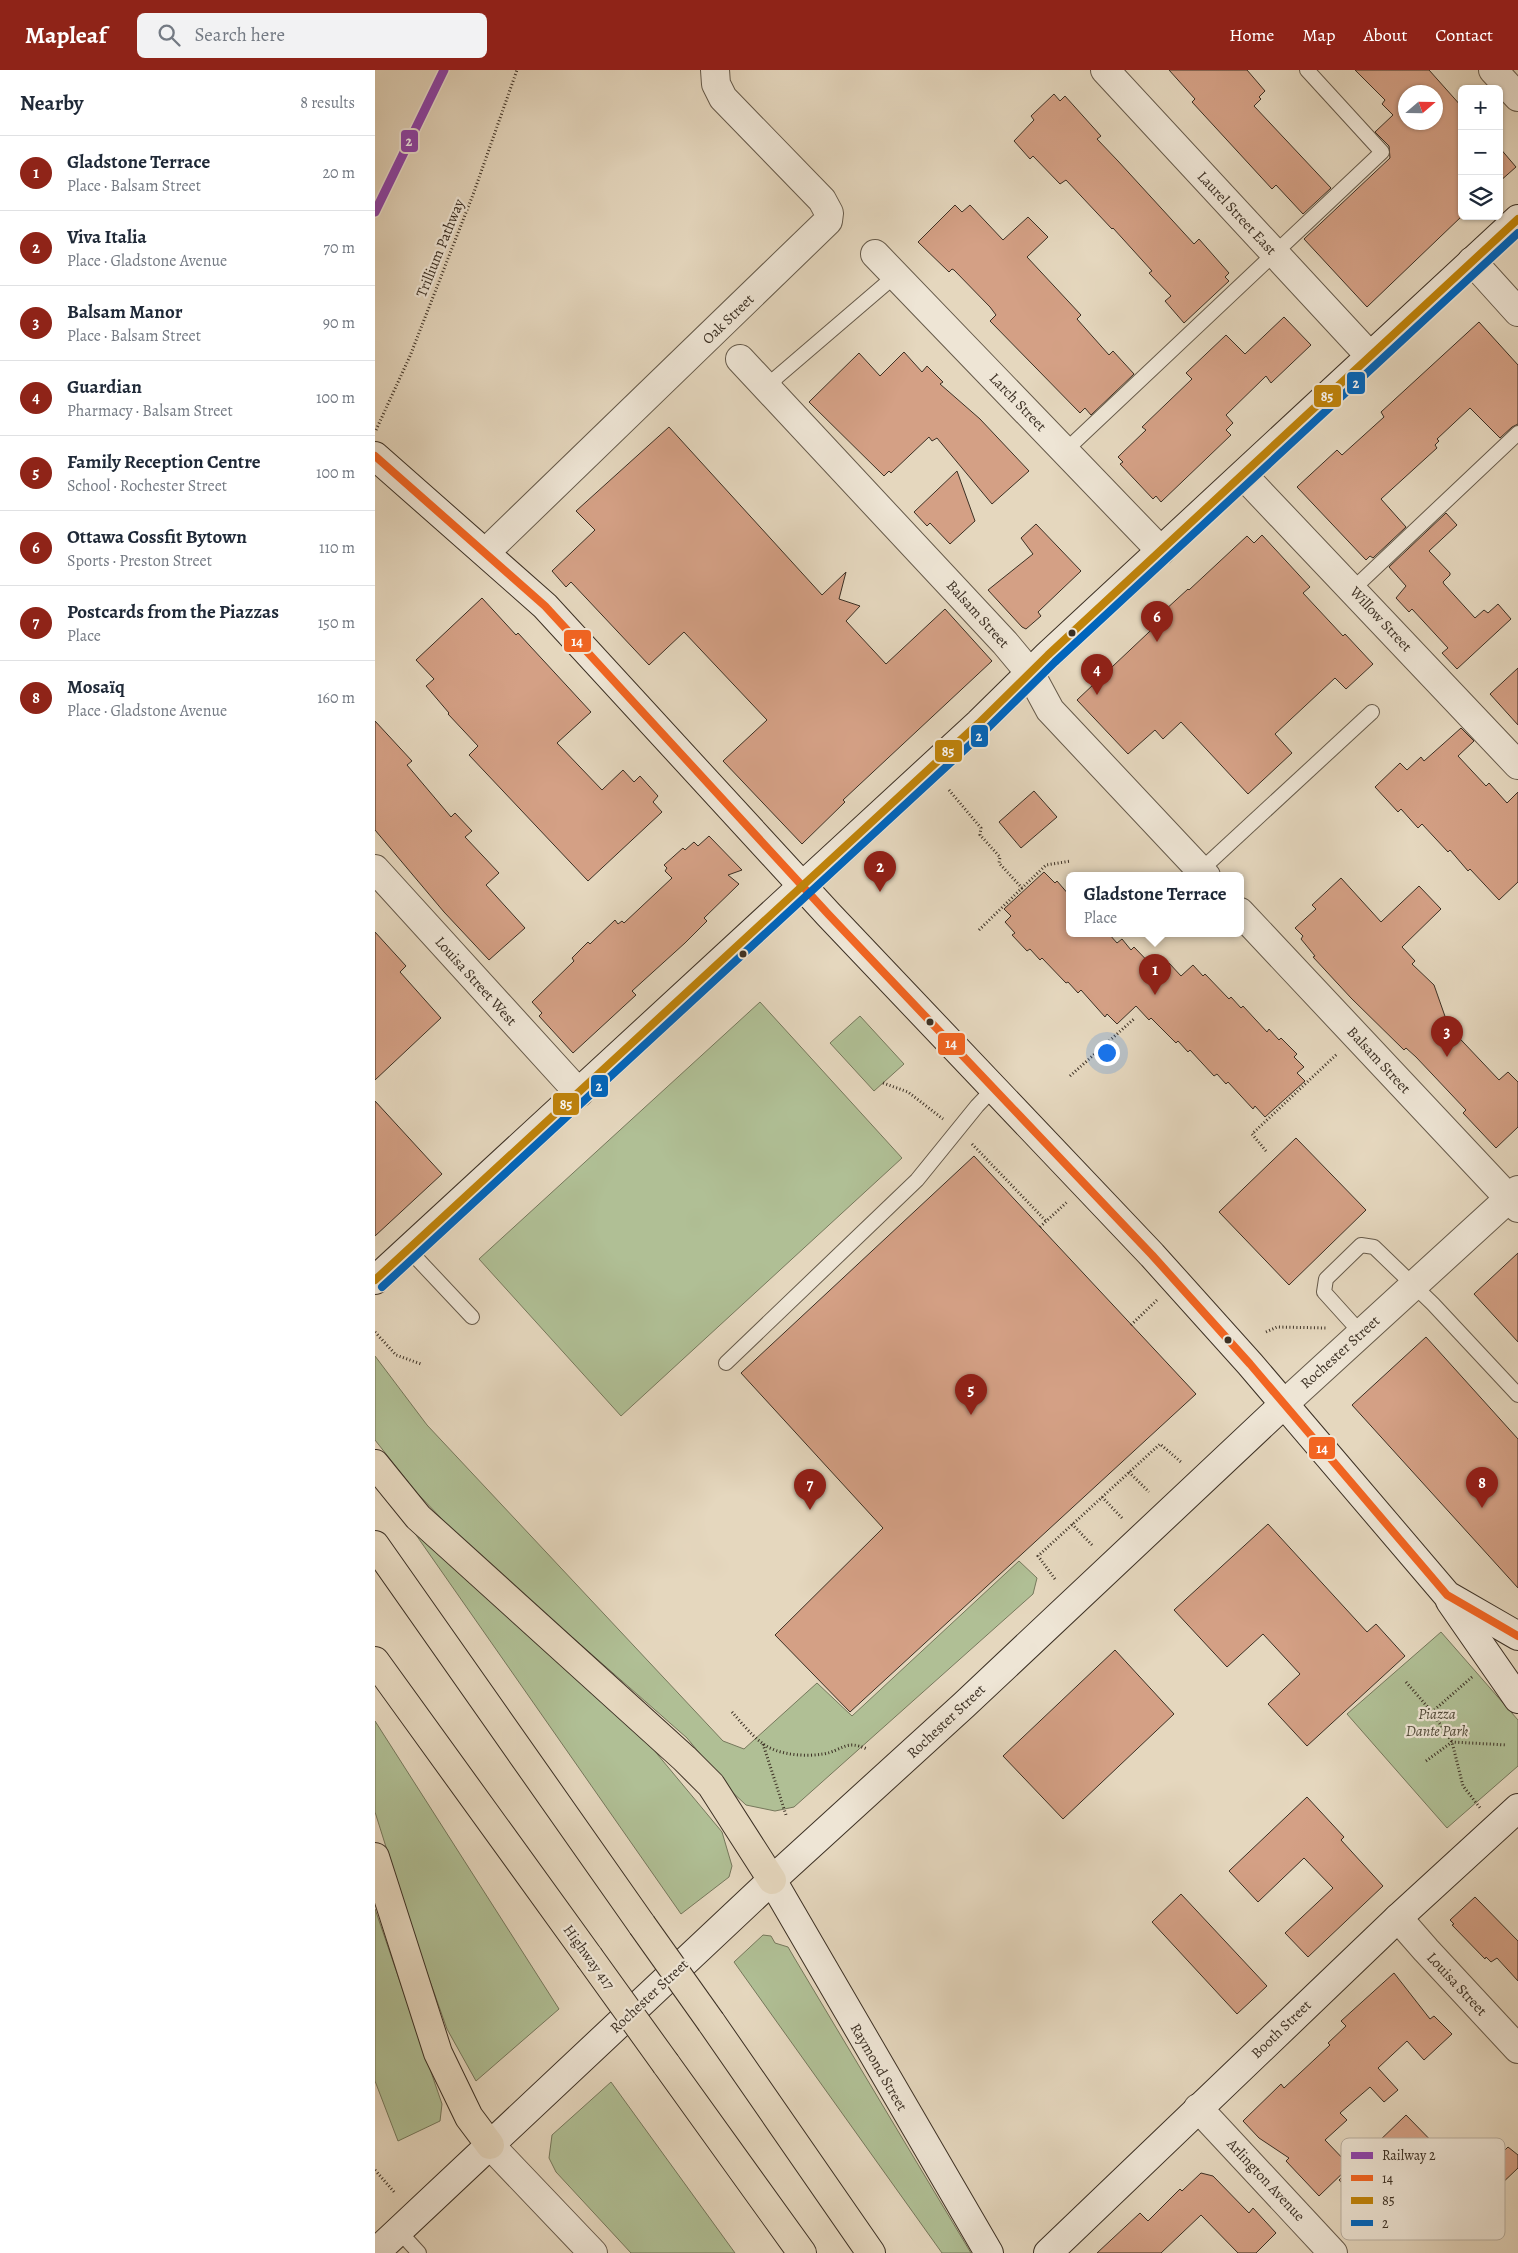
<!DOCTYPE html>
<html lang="en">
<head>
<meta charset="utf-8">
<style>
  body { margin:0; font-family:Alegreya,serif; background:#f2f2f3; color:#1f2937 }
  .controls { position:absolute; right:15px; top:15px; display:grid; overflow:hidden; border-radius:8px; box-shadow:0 1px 4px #0004 }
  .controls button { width:45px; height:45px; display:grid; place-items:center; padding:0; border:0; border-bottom:1px solid #e0e1e3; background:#fff; color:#1f2937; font:25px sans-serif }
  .compass { position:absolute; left:1023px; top:15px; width:45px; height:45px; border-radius:50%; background:#fff; box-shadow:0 1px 4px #0004; rotate:70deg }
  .you { position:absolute; left:731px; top:982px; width:18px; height:18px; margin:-12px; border:4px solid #fff; border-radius:50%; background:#1a73e8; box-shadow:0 0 0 8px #1a73e833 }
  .badge { display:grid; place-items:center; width:32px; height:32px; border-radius:50%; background:#8f2418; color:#fff; font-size:16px; font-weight:700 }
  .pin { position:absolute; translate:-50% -41px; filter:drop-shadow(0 1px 2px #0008) }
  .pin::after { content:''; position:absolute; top:26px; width:18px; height:15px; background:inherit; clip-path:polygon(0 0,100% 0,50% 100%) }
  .popup { position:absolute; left:691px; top:802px; width:178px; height:65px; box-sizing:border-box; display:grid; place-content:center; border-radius:8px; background:#fff; filter:drop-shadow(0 1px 4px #0005); font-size:16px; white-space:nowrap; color:#747a83 }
  .popup b { font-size:19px; color:#1f2937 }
  .popup::after { content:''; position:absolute; left:50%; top:100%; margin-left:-10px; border:10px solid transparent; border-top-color:#fff }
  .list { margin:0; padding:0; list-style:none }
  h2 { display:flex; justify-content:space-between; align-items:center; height:65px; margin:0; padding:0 20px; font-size:21px }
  h2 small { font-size:16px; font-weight:400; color:#747a83 }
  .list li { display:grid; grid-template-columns:32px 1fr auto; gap:15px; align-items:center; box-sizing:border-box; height:75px; padding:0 20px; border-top:1px solid #e0e1e3 }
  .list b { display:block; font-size:19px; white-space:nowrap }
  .list p { margin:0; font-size:16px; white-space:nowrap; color:#747a83 }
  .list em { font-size:16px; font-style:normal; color:#747a83 }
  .icon { flex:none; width:28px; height:28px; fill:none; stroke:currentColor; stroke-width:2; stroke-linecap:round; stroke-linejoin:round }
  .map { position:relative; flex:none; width:1143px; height:2183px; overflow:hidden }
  header { display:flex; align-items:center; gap:30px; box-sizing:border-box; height:70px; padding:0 25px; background:#8f2418; color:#fff }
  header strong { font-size:24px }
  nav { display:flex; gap:28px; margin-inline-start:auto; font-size:18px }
  .search { width:350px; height:45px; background:#f2f2f3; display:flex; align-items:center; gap:12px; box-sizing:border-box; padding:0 18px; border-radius:8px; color:#747a83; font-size:19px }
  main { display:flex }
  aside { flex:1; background:#fff }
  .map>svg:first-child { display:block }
</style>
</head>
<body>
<header>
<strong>Mapleaf</strong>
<div class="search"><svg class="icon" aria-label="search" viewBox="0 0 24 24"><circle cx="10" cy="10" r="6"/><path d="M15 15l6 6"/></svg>Search here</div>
<nav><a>Home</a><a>Map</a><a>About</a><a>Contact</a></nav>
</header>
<main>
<aside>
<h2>Nearby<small>8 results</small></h2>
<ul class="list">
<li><span class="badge">1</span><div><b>Gladstone Terrace</b><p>Place · Balsam Street</p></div><em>20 m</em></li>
<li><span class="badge">2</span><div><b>Viva Italia</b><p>Place · Gladstone Avenue</p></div><em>70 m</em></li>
<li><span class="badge">3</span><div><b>Balsam Manor</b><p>Place · Balsam Street</p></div><em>90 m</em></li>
<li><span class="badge">4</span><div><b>Guardian</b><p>Pharmacy · Balsam Street</p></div><em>100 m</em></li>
<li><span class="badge">5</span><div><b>Family Reception Centre</b><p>School · Rochester Street</p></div><em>100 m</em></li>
<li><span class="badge">6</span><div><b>Ottawa Cossfit Bytown</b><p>Sports · Preston Street</p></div><em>110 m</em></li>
<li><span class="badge">7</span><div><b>Postcards from the Piazzas</b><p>Place</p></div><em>150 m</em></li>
<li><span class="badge">8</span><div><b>Mosaïq</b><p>Place · Gladstone Avenue</p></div><em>160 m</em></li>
</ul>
</aside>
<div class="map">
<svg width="1143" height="2183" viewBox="0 0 1143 2183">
  <rect width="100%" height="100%" fill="#e5d7be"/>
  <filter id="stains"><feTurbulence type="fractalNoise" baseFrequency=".004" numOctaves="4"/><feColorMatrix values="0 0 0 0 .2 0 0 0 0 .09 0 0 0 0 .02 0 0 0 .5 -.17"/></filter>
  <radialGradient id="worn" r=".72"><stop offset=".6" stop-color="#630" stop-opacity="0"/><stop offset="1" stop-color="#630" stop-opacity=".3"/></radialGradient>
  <g fill="#b0bf95" stroke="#76785c">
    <path d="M385 932 527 1088 246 1346 104 1189Z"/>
    <path d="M485 946 529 994 499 1021 455 973Z"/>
    <path d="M0 1286 52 1355 348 1671 369 1679 442 1613 477 1646 644 1491 662 1508 658 1524 419 1737 400 1741 371 1735 354 1719 312 1668 91 1474 41 1422 0 1370Z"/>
    <path d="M39 1462 278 1679 347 1762 357 1796 354 1807 306 1844Z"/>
    <path d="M1066 1562 1143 1650V1696L1072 1758 972 1644Z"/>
    <path d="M0 1651 184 1939 101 2011 72 1959 40 1869 0 1742Z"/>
    <path d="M0 1839 67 2034 65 2051 23 2071 0 2011Z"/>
    <path d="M388 1865 396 1866 400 1873 413 1877 420 1889 596 2183H567L359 1892Z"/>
    <path d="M236 2012 360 2183H256L181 2102 174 2088 177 2065Z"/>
  </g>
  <g fill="#d4a085" stroke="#3c3024" fill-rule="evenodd">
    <path d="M794 0H872L890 21 884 27 886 29 879 36 956 118 928 144 901 115 897 119 817 32 820 29Z"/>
    <path d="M980 0H1054L1087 37V146L992 237 929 169 1015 88 1014 76 1000 62 1018 45 1007 34 1010 30ZM1030 22H1060V52H1030Z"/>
    <path d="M679 24 685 31 690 26 726 66 722 69 743 91 819 174 824 169 854 203 850 207 854 211 809 253 790 231 796 226 774 203 777 201 738 158 737 159 691 110 685 114 658 86 655 89 639 71 659 50 656 46Z"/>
    <path d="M1124 77 1141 97 1124 112Z"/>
    <path d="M580 135 587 142 595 135 628 170 653 147 673 167 652 187 706 245 702 249 734 285 738 281 759 304 716 345 710 338 705 343 615 251 621 245 615 237 579 200 577 199 574 202 543 172Z"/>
    <path d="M909 247 936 275 896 313 891 306 851 345 858 353 851 360 856 365 786 432 781 426 778 429 745 394 748 392 743 387 771 360 767 357 817 309 811 303 851 265 870 284Z"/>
    <path d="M1104 252 1143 295V354L1137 357 1125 368 1095 338 1062 369 1064 371 1060 375 1062 378 1006 429 1031 457 998 488 995 486 991 490 922 417 962 380 967 385 1009 347 1006 342Z"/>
    <path d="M529 282 547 302 552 296 568 312 565 314 605 349 654 401 617 434 562 368 557 371 554 367 516 403 514 401 509 406 434 332 484 283 505 306Z"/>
    <path d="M294 357 447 525 471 502 464 529 485 536 471 551 511 594 570 539 617 591 468 730 470 732 427 774 348 691 392 650 309 562 274 595 196 512 191 517 177 501 220 460 201 441Z"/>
    <path d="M582 401 600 451 575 474 555 453 552 456 539 442Z"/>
    <path d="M1071 443 1082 455 1054 481 1075 503V505L1068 512 1069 514 1100 548 1109 540 1113 543 1123 534 1136 549 1082 599 1067 583 1073 578 1037 539 1034 542 1021 528 1031 516 1014 497Z"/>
    <path d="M661 454 706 501 664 541 663 542 666 546 651 559 647 557 613 520 658 484 646 468Z"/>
    <path d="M887 465 935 517 928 523 968 566 970 564 998 594 971 619 960 608 900 664 917 683 873 724 806 652 788 669 780 660 753 684 702 630 791 546 788 544 790 542 789 541 813 519 814 520 872 466 879 473Z"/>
    <path d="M107 528 141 565 143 563 216 642 182 673 227 720 248 700 259 712 265 706 283 726 278 732 287 742 213 811 94 685 103 676 73 644 74 643 51 616 59 609 41 590Z"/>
    <path d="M1143 598V655L1115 624Z"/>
    <path d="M0 651 37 691 32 695 76 747 80 743 97 761 90 767 124 803 111 815 150 858 114 890 69 842 0 760Z"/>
    <path d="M1086 658 1099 671 1083 686 1111 716 1114 713 1132 733 1143 722V812L1124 830 1095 799 1093 801 1075 780 1073 782 1047 754 1043 758 1026 739 1023 742 1000 717 1025 693 1032 700 1046 687 1049 691Z"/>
    <path d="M659 721 682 747 646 778 624 752Z"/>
    <path d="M334 766 367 800 353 805 364 814 329 848 332 851 310 873 257 921 261 925 198 983 164 946 167 943 157 932 199 891 197 888 213 872 215 874 240 850 243 854 247 851 249 853 297 808 290 801 292 798 289 795 308 778 310 780 319 772 323 776Z"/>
    <path d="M669 802 680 813 682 811 695 826V864H734L742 873 747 869 756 880 759 877 784 903 794 893 806 906 818 895 828 906 830 904 854 929 856 927 866 938 868 936 892 962 894 959 904 970 906 968 922 984 919 987 929 997 922 1003 930 1011 890 1047 880 1036 878 1039 853 1012 851 1014 842 1004 839 1006 815 980 813 982 803 971 801 973 776 948 774 950 761 936 742 954 732 944 730 947 706 920 703 923 693 912 691 913 667 888 665 890 655 879 652 881 637 865 640 863 630 852 636 846 629 839Z"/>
    <path d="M966 808 1006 852 1044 816 1066 839 1027 877 1040 891 1037 894 1059 915 1072 952 1071 954 1124 1010 1133 1002 1143 1012V1057L1121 1078 1088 1043 1091 1040 1041 987 1031 978 1029 980 976 928 938 887 940 886 926 869 928 866 920 858 941 839 937 835Z"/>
    <path d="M0 862 31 896 25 902 66 948 0 1010Z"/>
    <path d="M0 1031 67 1104 0 1166Z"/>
    <path d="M921 1068 991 1140 914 1215 844 1142Z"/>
    <path d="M599 1086 821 1324 475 1642 400 1565 508 1458 366 1303Z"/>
    <path d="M1143 1183V1272L1099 1224Z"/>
    <path d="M1051 1267 1143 1369V1518L977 1335Z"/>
    <path d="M893 1454 992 1562 1001 1554 1030 1586 932 1676 893 1634 925 1604 888 1564 852 1597 799 1540Z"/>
    <path d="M740 1580 799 1644 688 1749 628 1686Z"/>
    <path d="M932 1727 969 1767 966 1770 1008 1816 933 1887 910 1863 958 1818 929 1788 883 1832 854 1801Z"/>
    <path d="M806 1824 892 1916 862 1944 777 1852Z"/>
    <path d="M1100 1827 1143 1871V1911L1122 1888 1116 1892 1111 1887 1110 1889 1077 1855 1079 1854 1075 1850Z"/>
    <path d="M1019 1903 1055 1949 1059 1946 1077 1964 1049 1990 1032 1971 1003 1998 1023 2020 1009 2032 995 2017 965 2043 972 2050 950 2070 975 2096 944 2126 911 2091 914 2088 884 2068 868 2051 906 2014 909 2018 955 1975 953 1973 971 1956 966 1951Z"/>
    <path d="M1031 2045 1071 2086 1003 2151 964 2110Z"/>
    <path d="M1086 2073 1101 2089 1104 2086 1107 2089 1120 2077 1126 2084 1133 2077 1143 2085V2098L1121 2119 1111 2109 1091 2128 1061 2097Z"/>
    <path d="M826 2103 838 2106 874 2143 878 2138 901 2163 881 2183H863L826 2145 786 2183H722L765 2143 773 2151 805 2119 807 2121Z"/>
  </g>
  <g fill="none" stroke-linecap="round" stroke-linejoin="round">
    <defs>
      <g id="lane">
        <path d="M393 319 402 307 521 205"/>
        <path d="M690 381 1007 82 932 0"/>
        <path d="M978 519 1143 363"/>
        <path d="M826 800 997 642"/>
        <path d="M33 1179 97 1247"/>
        <path d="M986 1263 949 1222 951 1209 986 1175 999 1177 1058 1234 1143 1325"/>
        <path d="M351 1293 542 1110 602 1036 619 1018"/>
        <path d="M24 2161 44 2183"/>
      </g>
      <g id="street">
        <path d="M730 0 995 286"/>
        <path d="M1118 0 1143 27"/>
        <path d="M500 184 786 481"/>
        <path d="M1097 191 1143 242"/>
        <path d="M365 289 630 573 655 603 675 640 831 806"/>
        <path d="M868 405 1143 695"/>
        <path d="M111 482 453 151 454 143 447 130 348 28 341 14 340 0"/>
        <path d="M0 799 204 1023"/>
        <path d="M865 842 1143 1138"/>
        <path d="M909 1334 1143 1120"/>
        <path d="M1023 1848 1051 1880 1143 1979"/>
        <path d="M823 2038 958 2183"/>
        <path d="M115 2075 218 2183"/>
      </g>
      <g id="secondary">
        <path d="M0 386 170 536 454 845 777 1185 875 1294 1072 1525 1143 1566"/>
        <path d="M0 1210 604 653 673 585 1143 149"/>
        <path d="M1075 1531 1143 1629"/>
        <path d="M397 1810 614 2183"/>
        <path d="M0 2183 397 1810 589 1635 909 1334"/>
        <path d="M673 2183 1023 1848 1143 1738"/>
      </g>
      <g id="highway">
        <path d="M0 1394 43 1447 309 1688 336 1715 397 1810"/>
        <path d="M0 1475 267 1855"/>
        <path d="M0 1591 214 1887"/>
        <path d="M0 1787 63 1983 94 2047 115 2075"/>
        <path d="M336 1952 496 2183"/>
        <path d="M291 1994 427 2183"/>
      </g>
    </defs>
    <use href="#lane" stroke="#665a4a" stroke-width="16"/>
    <use href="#street" stroke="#665a4a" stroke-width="30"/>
    <use href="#secondary" stroke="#3c3024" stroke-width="30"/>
    <use href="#highway" stroke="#3c3024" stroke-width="30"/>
    <g stroke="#3c3024" stroke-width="3" stroke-dasharray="1 2.5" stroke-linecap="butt">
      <path d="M1 360 35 286 99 122 142 0"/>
      <path d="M574 720 606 758 605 765 625 787 624 793 647 818 671 795 696 791"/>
      <path d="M604 860 647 818"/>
      <path d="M695 1006 760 948"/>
      <path d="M508 1013 533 1022 568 1049"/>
      <path d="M597 1074 671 1151"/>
      <path d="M891 1081 877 1064 962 984"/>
      <path d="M665 1157 692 1132"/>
      <path d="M756 1255 782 1230"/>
      <path d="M0 1262 21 1285 46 1294"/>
      <path d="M891 1262 902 1257 952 1258"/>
      <path d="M754 1402 774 1422"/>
      <path d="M727 1427 747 1448"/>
      <path d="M697 1454 717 1475"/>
      <path d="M680 1509 663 1486 785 1374 806 1392"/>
      <path d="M1097 1607 1057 1642 1077 1672 1088 1716 1106 1739"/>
      <path d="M1031 1612 1057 1642"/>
      <path d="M357 1642C366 1652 376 1665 387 1673 402 1685 429 1687 448 1684 467 1681 470 1669 492 1679"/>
      <path d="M388 1674 411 1745"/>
      <path d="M1051 1691 1077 1672 1132 1675"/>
      <path d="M0 2100 20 2123"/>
    </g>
    <use href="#lane" stroke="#eee5d5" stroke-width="14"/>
    <use href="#street" stroke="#eee5d5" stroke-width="28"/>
    <use href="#secondary" stroke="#eee5d5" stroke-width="28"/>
    <use href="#highway" stroke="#e5d7be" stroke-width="28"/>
    <defs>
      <g id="highway-bridge">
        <path d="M267 1855 336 1952"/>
        <path d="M214 1887 291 1994"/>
      </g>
    </defs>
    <use href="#highway-bridge" stroke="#3c3024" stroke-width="30" stroke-linecap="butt"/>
    <use href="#highway-bridge" stroke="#e5d7be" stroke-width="28"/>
    <defs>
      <path id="bus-1" d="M0 386 170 536 454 845 777 1185 875 1294 1072 1525 1143 1566"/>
      <path id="bus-2" d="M0 1210 604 653 673 585 1143 149"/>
      <path id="bus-3" d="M7 1217 611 660 680 592 1143 163"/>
    </defs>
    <use href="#bus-1" stroke="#eee5d5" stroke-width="11"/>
    <use href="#bus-2" stroke="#eee5d5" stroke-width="11"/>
    <use href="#bus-3" stroke="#eee5d5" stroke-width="11"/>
    <use href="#bus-1" stroke="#f26522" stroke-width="8"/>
    <use href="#bus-2" stroke="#bf830b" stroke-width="8"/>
    <use href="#bus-3" stroke="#0065bd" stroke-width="8"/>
    <defs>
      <path id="rail-1" d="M0 142 69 0"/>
    </defs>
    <use href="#rail-1" stroke="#eee5d5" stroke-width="12"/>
    <use href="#rail-1" stroke="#8e44ad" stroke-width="9"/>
  </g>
  <g fill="#3c3024" stroke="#eee5d5" stroke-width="2">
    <circle cx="697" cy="563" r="4.5"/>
    <circle cx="368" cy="884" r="4.5"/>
    <circle cx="555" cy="952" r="4.5"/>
    <circle cx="853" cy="1270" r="4.5"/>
  </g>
  <g text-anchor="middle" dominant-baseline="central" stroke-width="4.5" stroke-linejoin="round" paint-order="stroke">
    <g font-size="15" fill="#3c3024" stroke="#eee5d5">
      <text transform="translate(862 143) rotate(47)">Laurel Street East</text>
      <text transform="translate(65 178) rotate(-68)">Trillium Pathway</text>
      <text transform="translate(353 249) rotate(-44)">Oak Street</text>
      <text transform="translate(643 332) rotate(46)">Larch Street</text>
      <text transform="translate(603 544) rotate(48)">Balsam Street</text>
      <text transform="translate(1006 549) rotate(47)">Willow Street</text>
      <text transform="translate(101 911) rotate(48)">Louisa Street West</text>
      <text transform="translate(1004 990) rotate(47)">Balsam Street</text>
      <text transform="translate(965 1282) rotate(-42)">Rochester Street</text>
      <text transform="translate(571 1651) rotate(-43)">Rochester Street</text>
      <text transform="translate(214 1887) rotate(54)">Highway 417</text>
      <text transform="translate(1082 1914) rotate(47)">Louisa Street</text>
      <text transform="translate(274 1926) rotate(-43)">Rochester Street</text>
      <text transform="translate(906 1959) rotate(-44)">Booth Street</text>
      <text transform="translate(504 1997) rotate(60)">Raymond Street</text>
      <text transform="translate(891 2110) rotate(47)">Arlington Avenue</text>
    </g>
    <g font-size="15" font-style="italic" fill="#534d3b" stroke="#eee5d5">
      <text x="1062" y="1644">Piazza<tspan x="1062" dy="17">Dante Park</tspan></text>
    </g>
  </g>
  <rect x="966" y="2068" width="164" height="102" rx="8" fill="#eee5d5" stroke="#b9afa0" stroke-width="1"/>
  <rect x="976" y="2082" width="22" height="7" fill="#8e44ad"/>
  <rect x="976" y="2105" width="22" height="6" fill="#f26522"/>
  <rect x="976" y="2127" width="22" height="7" fill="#bf830b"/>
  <rect x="976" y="2150" width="22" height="6" fill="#0065bd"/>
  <g font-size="14" fill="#3c3024">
    <text x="1007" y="2090">Railway 2</text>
    <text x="1007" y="2113">14</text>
    <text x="1007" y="2135">85</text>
    <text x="1007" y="2158">2</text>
  </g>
  <g stroke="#eee5d5" stroke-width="2">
    <rect x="25" y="59" width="19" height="24" rx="5" fill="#8e44ad"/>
    <rect x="971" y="301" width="20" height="24" rx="5" fill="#0065bd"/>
    <rect x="938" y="314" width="29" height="24" rx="5" fill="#bf830b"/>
    <rect x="188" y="559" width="29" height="24" rx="5" fill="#f26522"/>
    <rect x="595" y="654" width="19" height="24" rx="5" fill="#0065bd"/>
    <rect x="559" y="669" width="29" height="24" rx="5" fill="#bf830b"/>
    <rect x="562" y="962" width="29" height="24" rx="5" fill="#f26522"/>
    <rect x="215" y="1004" width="19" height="24" rx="5" fill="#0065bd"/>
    <rect x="177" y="1022" width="28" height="24" rx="5" fill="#bf830b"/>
    <rect x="933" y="1366" width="28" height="24" rx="5" fill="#f26522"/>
  </g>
  <g font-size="14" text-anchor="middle" font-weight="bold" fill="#fff">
    <text x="34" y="76">2</text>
    <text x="981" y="318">2</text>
    <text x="952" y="331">85</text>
    <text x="202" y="576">14</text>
    <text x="604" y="671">2</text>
    <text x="573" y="686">85</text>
    <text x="576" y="978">14</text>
    <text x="224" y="1021">2</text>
    <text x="191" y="1039">85</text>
    <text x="947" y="1383">14</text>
  </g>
  <rect width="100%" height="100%" filter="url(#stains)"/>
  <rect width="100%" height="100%" fill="url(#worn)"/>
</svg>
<div class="controls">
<button>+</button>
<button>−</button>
<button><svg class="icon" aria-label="layers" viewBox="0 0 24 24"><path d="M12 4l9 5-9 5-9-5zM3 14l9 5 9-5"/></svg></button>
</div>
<svg class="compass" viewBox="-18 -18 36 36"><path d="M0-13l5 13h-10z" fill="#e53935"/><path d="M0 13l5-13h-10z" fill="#747a83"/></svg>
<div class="you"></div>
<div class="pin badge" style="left:780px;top:925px">1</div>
<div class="popup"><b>Gladstone Terrace</b>Place</div>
<div class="pin badge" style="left:505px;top:822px">2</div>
<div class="pin badge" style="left:1072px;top:987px">3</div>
<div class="pin badge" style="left:722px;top:625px">4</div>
<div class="pin badge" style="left:596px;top:1345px">5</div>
<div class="pin badge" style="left:782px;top:572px">6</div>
<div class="pin badge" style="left:435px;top:1440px">7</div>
<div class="pin badge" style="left:1107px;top:1438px">8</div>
</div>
</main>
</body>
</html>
